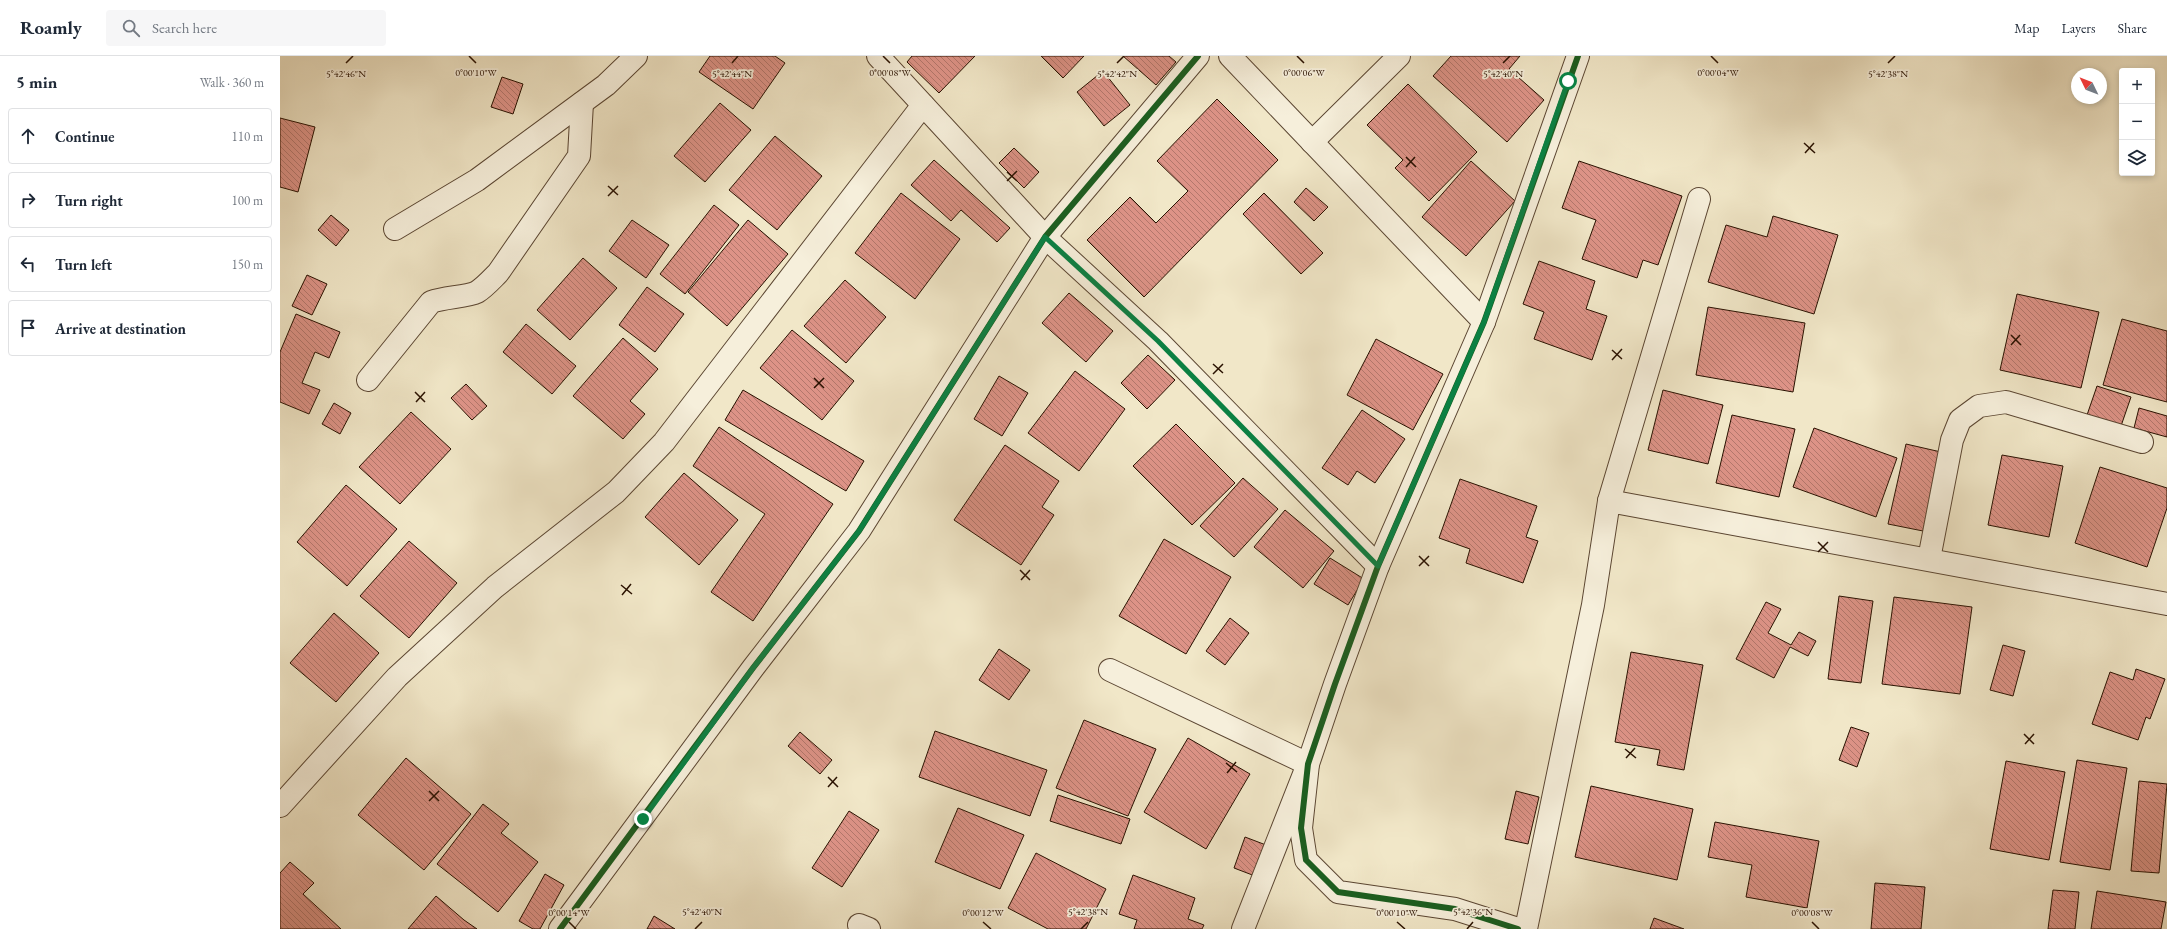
<!DOCTYPE html>
<html lang="en">
<head>
<meta charset="utf-8">
<style>
  body { margin:0; font-family:"EB Garamond",serif; background:#f6f6f7; color:#1f2937 }
  .controls { position:absolute; right:12px; top:12px; display:grid; overflow:hidden; border-radius:4px; box-shadow:0 2px 6px #0003 }
  .controls button { width:36px; height:36px; display:grid; place-items:center; padding:0; border:0; border-bottom:1px solid #e0e1e3; background:#fff; color:#1f2937; font:20px sans-serif }
  .compass { position:absolute; left:1791px; top:12px; width:36px; height:36px; border-radius:50%; background:#fff; box-shadow:0 2px 6px #0003; rotate:313deg }
  .stop { position:absolute; width:12px; height:12px; margin:-9px; border:3px solid #0b8043; border-radius:50%; background:#fff }
  .stop.end { background:#0b8043; border-color:#fff; box-shadow:0 1px 4px #0008 }
  .list { margin:0; padding:0; list-style:none }
  h2 { display:flex; justify-content:space-between; align-items:center; height:52px; margin:0; padding:0 16px; font-size:17px }
  h2 small { font-size:13px; font-weight:400; color:#747a83 }
  .list li { display:grid; grid-template-columns:26px 1fr auto; gap:12px; align-items:center; box-sizing:border-box; height:56px; margin:0 8px 8px; padding:0 8px; border:1px solid #e0e1e3; border-radius:4px }
  .list b { display:block; font-size:15px; white-space:nowrap }
  .list em { font-size:13px; font-style:normal; color:#747a83 }
  .icon { flex:none; width:22px; height:22px; fill:none; stroke:currentColor; stroke-width:2; stroke-linecap:round; stroke-linejoin:round }
  .map { position:relative; flex:none; width:1887px; height:873px; overflow:hidden }
  header { display:flex; align-items:center; gap:24px; box-sizing:border-box; height:56px; padding:0 20px; background:#fff; border-bottom:1px solid #e0e1e3 }
  header strong { font-size:19px }
  nav { display:flex; gap:22px; margin-inline-start:auto; font-size:14px }
  .search { width:280px; height:36px; background:#f6f6f7; display:flex; align-items:center; gap:10px; box-sizing:border-box; padding:0 14px; border-radius:4px; color:#747a83; font-size:15px }
  main { display:flex }
  aside { flex:1; background:#fff }
  .map>svg:first-child { display:block }
</style>
</head>
<body>
<header>
<strong>Roamly</strong>
<div class="search"><svg class="icon" aria-label="search" viewBox="0 0 24 24"><circle cx="10" cy="10" r="6"/><path d="M15 15l6 6"/></svg>Search here</div>
<nav><a>Map</a><a>Layers</a><a>Share</a></nav>
</header>
<main>
<aside>
<h2>5 min<small>Walk · 360 m</small></h2>
<ul class="list">
<li><svg class="icon" aria-label="ahead" viewBox="0 0 24 24"><path d="M12 20V5M6 11l6-6 6 6"/></svg><div><b>Continue</b></div><em>110 m</em></li>
<li><svg class="icon" aria-label="right" viewBox="0 0 24 24"><path d="M7 20v-9h11M14 6l5 5-5 5"/></svg><div><b>Turn right</b></div><em>100 m</em></li>
<li><svg class="icon" aria-label="left" viewBox="0 0 24 24"><path d="M17 20v-9H6M10 6l-5 5 5 5"/></svg><div><b>Turn left</b></div><em>150 m</em></li>
<li><svg class="icon" aria-label="arrive" viewBox="0 0 24 24"><path d="M6 21V4h12l-3 4 3 4H6"/></svg><div><b>Arrive at destination</b></div></li>
</ul>
</aside>
<div class="map">
<svg width="1887" height="873" viewBox="0 0 1887 873">
  <defs>
    <pattern id="building-back-hatch" width="6" height="6" patternUnits="userSpaceOnUse"><rect width="6" height="6" fill="#dd9387"/><path d="M-1 5l2 2M0 0l6 6M5-1l2 2" fill="none" stroke="#b3776c"/></pattern>
  </defs>
  <rect width="100%" height="100%" fill="#f1e7c8"/>
  <filter id="stains"><feTurbulence type="fractalNoise" baseFrequency=".005" numOctaves="4"/><feColorMatrix values="0 0 0 0 .2 0 0 0 0 .09 0 0 0 0 .02 0 0 0 .5 -.17"/></filter>
  <radialGradient id="worn" r=".72"><stop offset=".6" stop-color="#630" stop-opacity="0"/><stop offset="1" stop-color="#630" stop-opacity=".3"/></radialGradient>
  <g fill="url(#building-back-hatch)" stroke="#291100">
    <path d="M430 0H495L505 7 473 53 419 16Z"/>
    <path d="M632 0H695L659 37 627 6Z"/>
    <path d="M761 0H804L783 22Z"/>
    <path d="M843 0H889L896 6 876 29Z"/>
    <path d="M1171 0H1240L1229 13 1264 44 1227 86 1153 20Z"/>
    <path d="M823 15 850 49 824 70 797 36Z"/>
    <path d="M222 21 243 28 233 58 211 51Z"/>
    <path d="M1128 28 1197 96 1149 145 1115 112 1123 104 1087 69Z"/>
    <path d="M937 43 998 104 864 241 807 184 850 141 876 167 908 135 877 105Z"/>
    <path d="M440 47 471 74 425 126 394 100Z"/>
    <path d="M0 62 35 71 18 136 0 131Z"/>
    <path d="M495 80 542 120 497 174 449 134Z"/>
    <path d="M734 92 759 116 744 132 719 107Z"/>
    <path d="M654 104 730 172 717 186 681 154 671 165 631 129Z"/>
    <path d="M1191 105 1235 145 1186 200 1142 161Z"/>
    <path d="M1299 105 1402 140 1378 209 1363 204 1357 222 1302 203 1316 164 1282 152Z"/>
    <path d="M1026 132 1048 151 1034 165 1014 146Z"/>
    <path d="M621 137 680 183 635 243 575 197Z"/>
    <path d="M984 137 1043 197 1021 218 963 158Z"/>
    <path d="M434 149 459 169 405 238 380 218Z"/>
    <path d="M51 159 69 174 56 190 38 174Z"/>
    <path d="M1493 160 1558 179 1534 258 1428 226 1446 169 1487 181Z"/>
    <path d="M352 164 389 189 366 222 329 195Z"/>
    <path d="M468 164 508 198 447 270 408 236Z"/>
    <path d="M303 202 337 232 290 284 257 254Z"/>
    <path d="M1259 205 1315 225 1306 253 1327 260 1312 304 1254 283 1264 256 1243 248Z"/>
    <path d="M27 219 47 228 32 259 12 250Z"/>
    <path d="M565 224 606 261 566 307 524 270Z"/>
    <path d="M367 231 404 258 375 296 339 269Z"/>
    <path d="M789 237 833 275 806 306 762 267Z"/>
    <path d="M1737 238 1819 256 1801 332 1720 314Z"/>
    <path d="M1428 251 1525 267 1513 336 1416 319Z"/>
    <path d="M16 258 60 276 49 302 35 296 22 327 40 334 29 358 0 346V296Z"/>
    <path d="M1842 263 1887 275V346L1823 329Z"/>
    <path d="M246 268 296 310 272 338 223 296Z"/>
    <path d="M512 274 574 325 542 364 480 312Z"/>
    <path d="M343 282 378 313 350 345 365 358 343 383 293 340Z"/>
    <path d="M1096 283 1163 318 1133 374 1067 339Z"/>
    <path d="M868 299 895 324 867 353 841 327Z"/>
    <path d="M795 315 845 353 799 415 748 377Z"/>
    <path d="M719 320 748 337 722 380 694 363Z"/>
    <path d="M186 328 207 350 192 364 171 342Z"/>
    <path d="M1817 330 1851 341 1841 370 1807 359Z"/>
    <path d="M463 334 584 405 566 435 445 364Z"/>
    <path d="M1383 334 1443 349 1428 408 1368 394Z"/>
    <path d="M54 347 71 357 60 378 42 368Z"/>
    <path d="M1859 352 1887 360V381L1854 372Z"/>
    <path d="M1082 354 1125 383 1095 427 1077 415 1068 429 1042 412Z"/>
    <path d="M131 356 171 393 120 448 79 411Z"/>
    <path d="M1452 359 1515 373 1499 441 1436 427Z"/>
    <path d="M896 368 955 427 912 469 853 410Z"/>
    <path d="M439 371 553 448 473 565 431 536 485 458 413 410Z"/>
    <path d="M1534 372 1617 402 1596 461 1513 431Z"/>
    <path d="M1626 388 1661 396 1643 475 1608 468Z"/>
    <path d="M725 389 779 425 762 451 774 459 741 509 674 464Z"/>
    <path d="M1722 399 1783 410 1769 481 1708 469Z"/>
    <path d="M1820 411 1887 432V452L1867 511 1795 487Z"/>
    <path d="M404 417 458 464 419 509 365 461Z"/>
    <path d="M963 422 998 453 954 501 920 470Z"/>
    <path d="M1180 423 1257 450 1246 481 1258 485 1243 527 1186 507 1190 493 1159 482Z"/>
    <path d="M66 429 117 473 67 530 17 486Z"/>
    <path d="M1005 454 1054 495 1023 532 974 491Z"/>
    <path d="M884 483 951 521 906 598 839 560Z"/>
    <path d="M129 485 177 527 129 582 80 540Z"/>
    <path d="M1050 502 1084 523 1068 549 1034 528Z"/>
    <path d="M1559 540 1593 545 1581 627 1548 623Z"/>
    <path d="M1614 541 1692 551 1680 638 1602 628Z"/>
    <path d="M1486 546 1501 553 1488 577 1511 589 1519 576 1536 585 1528 600 1510 591 1494 622 1456 603Z"/>
    <path d="M54 557 99 597 56 646 10 607Z"/>
    <path d="M950 562 969 577 945 609 926 595Z"/>
    <path d="M1723 589 1745 595 1733 640 1710 634Z"/>
    <path d="M719 593 750 614 729 644 699 624Z"/>
    <path d="M1351 596 1423 609 1404 714 1377 709 1380 694 1335 686Z"/>
    <path d="M1856 613 1885 623 1870 663 1866 661 1858 684 1812 668 1830 616 1853 624Z"/>
    <path d="M804 664 876 693 848 760 776 732Z"/>
    <path d="M1571 671 1589 677 1577 711 1559 704Z"/>
    <path d="M655 675 767 714 750 760 639 721Z"/>
    <path d="M520 676 552 704 540 718 508 690Z"/>
    <path d="M908 682 970 718 926 793 864 756Z"/>
    <path d="M126 702 191 758 144 814 78 759Z"/>
    <path d="M1797 704 1847 712 1830 814 1780 806Z"/>
    <path d="M1726 705 1785 716 1769 804 1710 793Z"/>
    <path d="M1859 725 1887 728 1879 817 1851 815Z"/>
    <path d="M1311 730 1413 753 1397 824 1295 801Z"/>
    <path d="M1236 735 1259 741 1248 788 1225 783Z"/>
    <path d="M778 739 850 763 841 788 770 765Z"/>
    <path d="M203 748 229 768 221 777 258 806 218 856 157 808Z"/>
    <path d="M678 752 744 779 720 833 655 806Z"/>
    <path d="M569 755 599 774 562 831 532 812Z"/>
    <path d="M1435 766 1539 785 1527 852 1466 841 1472 809 1428 801Z"/>
    <path d="M965 781 986 789 975 820 954 812Z"/>
    <path d="M756 797 826 833 806 873H768L728 852Z"/>
    <path d="M10 806 34 827 23 838 61 873H0V817Z"/>
    <path d="M265 818 284 829 260 873H253L239 865Z"/>
    <path d="M853 819 915 842 908 863 924 869 922 873H854L857 864 839 858Z"/>
    <path d="M1595 827 1645 831 1641 873H1591Z"/>
    <path d="M1773 834 1799 836 1795 873H1768Z"/>
    <path d="M1817 835 1886 846 1881 873H1811Z"/>
    <path d="M156 840 184 864 197 873H128Z"/>
    <path d="M374 860 395 873H367Z"/>
    <path d="M1374 862 1404 873H1370Z"/>
  </g>
  <g fill="none" stroke-linecap="round" stroke-linejoin="round">
    <defs>
      <g id="street">
        <path d="M598 0 765 181 878 285 1098 510"/>
        <path d="M950 0 1204 266"/>
        <path d="M1032 86 1119 0"/>
        <path d="M115 173 197 124 326 29 356 0"/>
        <path d="M88 324 151 246C165 241 187 241 197 236 205 231 211 224 218 217L299 100 302 47"/>
        <path d="M1329 445 1419 143"/>
        <path d="M1649 503 1672 384 1680 364 1699 350 1726 346 1862 386"/>
        <path d="M830 614 1028 708 963 873"/>
        <path d="M0 750 117 621 215 531 336 436 384 386 643 49"/>
        <path d="M579 869 589 873"/>
        <path d="M280 873 473 612 579 475 765 181 918 0"/>
        <path d="M1238 873 1175 853 1058 836 1026 804 1021 772 1028 708 1055 628 1098 510 1204 266 1298 0"/>
        <path d="M1246 873 1313 549 1329 445 1887 548"/>
      </g>
    </defs>
    <use href="#street" stroke="#5b4632" stroke-width="24"/>
    <use href="#street" stroke="#f6efdb" stroke-width="22"/>
    <defs>
      <g id="cycleway">
        <path d="M280 873 473 612 579 475 765 181 918 0"/>
        <path d="M1238 873 1175 853 1058 836 1026 804 1021 772 1028 708 1055 628 1098 510 1204 266 1298 0"/>
      </g>
    </defs>
    <use href="#cycleway" stroke="#f6efdb" stroke-width="8"/>
    <use href="#cycleway" stroke="#1b5e20" stroke-width="6"/>
  </g>
  <g fill="none" stroke-linecap="round" stroke-linejoin="round">
    <path stroke="#0b8043" stroke-width="5" d="M363 763 473 612 579 475 765 181 878 285 1098 510 1204 266 1288 25"/>
  </g>
  <path fill="none" stroke="#291100" stroke-width="1.5" d="M189 0 196 7M603 0 610 7M1017 0 1024 7M1431 0 1438 7M66 7 73 0M452 7 458 0M837 7 844 0M1223 7 1230 0M1608 7 1615 0M1524 87 1535 97M1525 97 1534 87M1126 101 1136 111M1126 111 1135 101M727 116 737 125M727 125 737 115M328 130 338 139M328 140 338 130M1731 279 1741 289M1731 289 1740 279M1332 294 1342 303M1332 304 1342 293M933 308 943 317M933 318 943 308M534 322 544 332M534 332 544 322M135 336 145 346M136 346 145 336M1538 486 1548 496M1538 496 1548 486M1139 500 1149 510M1139 510 1149 500M740 514 750 524M741 524 750 514M341 529 352 538M342 539 351 528M1744 678 1754 688M1745 688 1754 678M1345 693 1356 702M1346 702 1355 692M946 707 957 716M947 717 956 706M548 721 558 731M548 731 557 721M149 735 159 745M149 745 159 735M289 866 296 873M703 866 711 873M1117 866 1125 873M1532 866 1539 873M415 873 422 866M801 873 808 866M1187 873 1193 866"/>
  <g font-size="10" text-anchor="middle" fill="#291100" stroke="#f6efdb" stroke-width="3.5" stroke-linejoin="round" paint-order="stroke">
    <text x="196" y="20">0°00'10"W</text>
    <text x="610" y="20">0°00'08"W</text>
    <text x="1024" y="20">0°00'06"W</text>
    <text x="1438" y="20">0°00'04"W</text>
    <text x="66" y="21">5°42'46"N</text>
    <text x="452" y="21">5°42'44"N</text>
    <text x="837" y="21">5°42'42"N</text>
    <text x="1223" y="21">5°42'40"N</text>
    <text x="1608" y="21">5°42'38"N</text>
    <text x="422" y="859">5°42'40"N</text>
    <text x="808" y="859">5°42'38"N</text>
    <text x="1193" y="859">5°42'36"N</text>
    <text x="289" y="860">0°00'14"W</text>
    <text x="703" y="860">0°00'12"W</text>
    <text x="1117" y="860">0°00'10"W</text>
    <text x="1532" y="860">0°00'08"W</text>
  </g>
  <rect width="100%" height="100%" filter="url(#stains)"/>
  <rect width="100%" height="100%" fill="url(#worn)"/>
</svg>
<div class="controls">
<button>+</button>
<button>−</button>
<button><svg class="icon" aria-label="layers" viewBox="0 0 24 24"><path d="M12 4l9 5-9 5-9-5zM3 14l9 5 9-5"/></svg></button>
</div>
<svg class="compass" viewBox="-18 -18 36 36"><path d="M0-13l5 13h-10z" fill="#e53935"/><path d="M0 13l5-13h-10z" fill="#747a83"/></svg>
<div class="stop" style="left:1288px;top:25px"></div>
<div class="stop end" style="left:363px;top:763px"></div>
</div>
</main>
</body>
</html>
